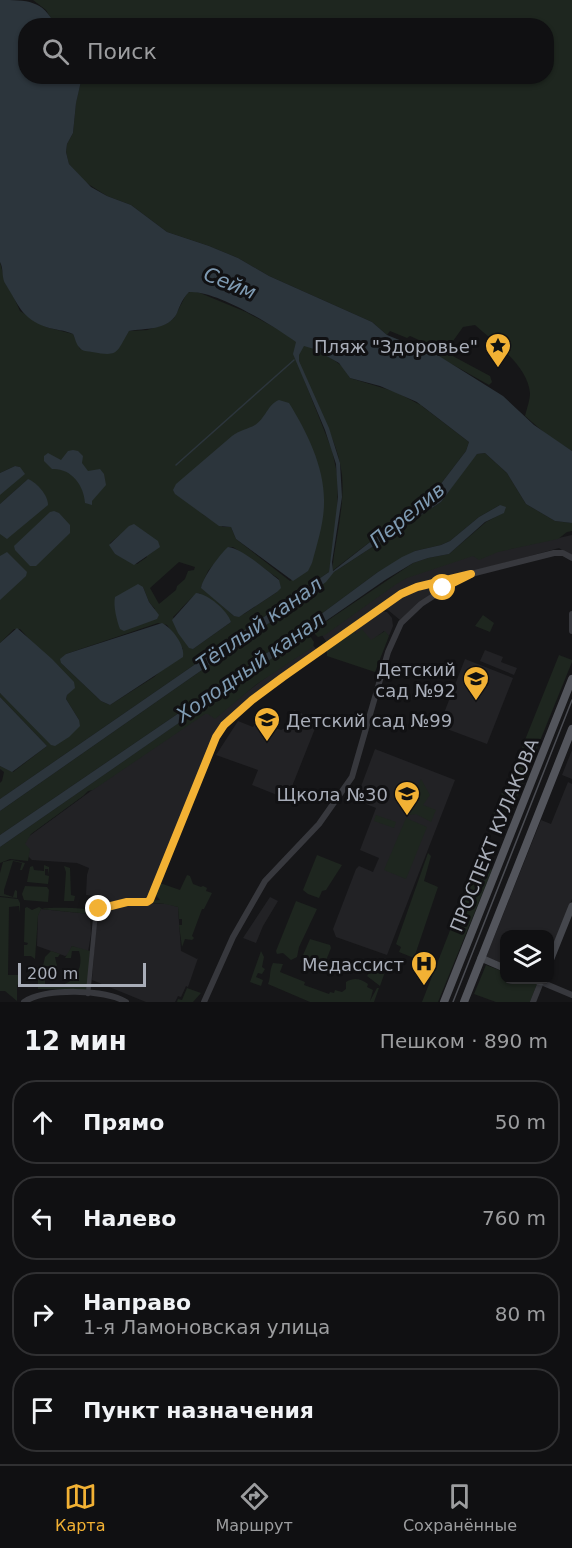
<!DOCTYPE html>
<html lang="ru">
<head>
<meta charset="utf-8">
<style>
  body { margin:0; font-family:"DejaVu Sans",sans-serif; background:#1e1e20; color:#f1f3f6 }
  .controls { position:absolute; right:18px; bottom:18px; display:grid; overflow:hidden; border-radius:12px; box-shadow:0 2px 4px #0004 }
  .controls button { width:54px; height:54px; display:grid; place-items:center; padding:0; border:0; border-bottom:2px solid #303032; background:#101012; color:#f1f3f6; font:30px sans-serif }
  .scale { position:absolute; left:18px; bottom:15px; width:128px; box-sizing:border-box; padding-left:6px; border:3px solid #a8adb8; border-top:0; font-size:16px; line-height:21px; white-space:nowrap; color:#a8adb8; -webkit-text-stroke:4px #111113; paint-order:stroke }
  .stop { position:absolute; width:18px; height:18px; margin:-14px; border:4px solid #f2b134; border-radius:50%; background:#fff }
  .stop.end { background:#f2b134; border-color:#fff; box-shadow:0 2px 6px #0008 }
  .list { margin:0; padding:0; list-style:none }
  h2 { display:flex; justify-content:space-between; align-items:center; height:78px; margin:0; padding:0 24px; font-size:26px }
  h2 small { font-size:20px; font-weight:400; color:#9c9d9f }
  .list li { display:grid; grid-template-columns:39px 1fr auto; gap:18px; align-items:center; box-sizing:border-box; height:84px; margin:0 12px 12px; padding:0 12px; border:2px solid #303032; border-radius:24px }
  .list b { display:block; font-size:22px; white-space:nowrap }
  .list p { margin:0; font-size:20px; white-space:nowrap; color:#9c9d9f }
  .list em { font-size:20px; font-style:normal; color:#9c9d9f }
  .icon { flex:none; width:33px; height:33px; fill:none; stroke:currentColor; stroke-width:2; stroke-linecap:round; stroke-linejoin:round }
  .map { position:relative; flex:none; width:572px; height:1002px; overflow:hidden }
  .search { position:absolute; background:#101012; box-shadow:0 2px 4px #0004; left:18px; right:18px; top:18px; height:66px; display:flex; align-items:center; gap:15px; box-sizing:border-box; padding:0 21px; border-radius:24px; color:#9c9d9f; font-size:22px }
  .sheet { height:462px; background:#101012 }
  nav { display:flex; justify-content:space-around; align-items:center; box-sizing:border-box; height:84px; border-top:2px solid #303032; background:#101012; font-size:16px; color:#9c9d9f }
  nav a { display:grid; justify-items:center; gap:3px }
  nav .on { color:#f2b134 }
  .map>svg:first-child { display:block }
</style>
</head>
<body>
<div class="map">
<svg width="572" height="1002" viewBox="0 0 572 1002">
  <rect width="100%" height="100%" fill="#161618"/>
  <g fill="#222225">
    <path d="M572 535V557L559 548 471 572 400 620 388 610 378 608 327 643 322 635 400 579 465 555H482Z"/>
    <path d="M379 611 387 612 392 618 393 626 389 636 384 631 371 641 356 634 353 629Z"/>
    <path d="M311 643 317 650 255 696 220 732 150 901 93 905 94 896 86 895 87 875 89 868 77 863 32 860 17 845 136 758 209 710H223Z"/>
    <path d="M485 650 503 657 501 662 517 668 514 675 480 661Z"/>
    <path d="M465 659 513 678 487 744 439 726Z"/>
    <path d="M294 710 318 721 287 799 252 785 258 770 216 755 238 721 253 727 257 721 281 730 287 727Z"/>
    <path d="M375 749 455 780 387 955 336 937 333 929 356 869 359 866 373 872 379 858 360 850 376 808 356 800Z"/>
    <path d="M572 750V779L562 775Z"/>
    <path d="M568 782 572 784V899L550 955V934H504V964L486 957 541 820 551 824Z"/>
    <path d="M270 897 278 901 263 926 256 943 243 938Z"/>
    <path d="M145 903 168 904 178 907 181 951 197 959 198 958 188 987 186 986 181 997 178 996 175 1002H146L92 980 97 912 125 904Z"/>
    <path d="M41 909 90 914 91 934 88 952 72 946 68 955 65 956 37 946 38 915Z"/>
  </g>
  <g fill="#1e261f" fill-rule="evenodd">
    <path d="M33 0H572V451L547 435 525 416C527 408 530 400 530 393 528 366 493 341 475 325L463 327 453 341 445 347 449 354 490 376 492 382 489 385 432 353 434 347 410 336 407 338 390 331 387 335 372 322 269 276 238 258 209 246 167 232 131 205 107 196 85 182 69 164 66 152 67 144 73 133 76 102 82 77 546 76V26L55 25 46 10Z"/>
    <path d="M0 262 6 285 11 291 20 311 46 327 73 334 80 349 93 352 129 331 147 330 166 324 174 318 187 293 193 291 200 293 246 312 331 358 342 366 350 378 396 392 426 408 393 384 469 442 466 451 424 506 379 535 332 571C335 540 345 507 342 475 338 440 317 408 303 377L332 450 338 478 337 516 329 572 0 799V783L2 781 4 772 0 769V766L13 772 47 746 0 697V693L16 708 79 720 66 699 67 695 74 688 20 629H14L0 643V530L28 479 0 504V492L20 467 15 466 0 473ZM202 514 312 563 290 581 236 539 231 527H223ZM132 525 147 557 137 564 115 554 110 543ZM229 547H233L279 579 277 592 244 614 234 616 201 587 208 571ZM179 562 195 567 194 570 188 571 185 579 177 586 176 590 159 604 150 588ZM143 587 149 602 155 609 119 619 116 613ZM199 593 218 606 231 622 193 649 173 617C181 610 191 596 199 593ZM158 623 167 625 183 649 154 677 110 705 101 701 61 663 66 654Z"/>
    <path d="M485 453 507 473 526 504 555 521 572 523V531L567 532 558 539 498 552 479 560 473 556 407 578 395 585 325 635 318 637 312 631 413 563 428 558 449 554 486 522 503 513 500 505 479 517 450 541 441 545 415 551 378 572 286 640 0 835V811L285 612 334 572 441 502 473 457 477 454Z"/>
    <path d="M483 615 494 623 490 632 475 626Z"/>
    <path d="M353 629 356 634 362 629 371 640 385 631 389 636 375 672 327 656V650Z"/>
    <path d="M308 633 314 642 313 647 257 684 215 719 208 714H205L93 790 88 791 83 796 31 834 25 844 30 849 28 861 10 859 0 863V847Z"/>
    <path d="M559 655 572 660V662L507 822 492 817 503 790H505Z"/>
    <path d="M421 779 430 795 423 805 436 810 431 822 416 814 410 815 409 812Z"/>
    <path d="M376 815 396 822 394 828 374 821Z"/>
    <path d="M406 818 427 827 406 879 384 870Z"/>
    <path d="M428 853 431 856 424 881 438 887 414 958 399 952 401 947 396 944Z"/>
    <path d="M317 855 342 865 326 890 322 891 319 898 308 894 303 890Z"/>
    <path d="M12 860 25 863 22 870H20L22 863 13 861 4 890V894L13 897 15 890 17 891V898L0 896V873L3 862Z"/>
    <path d="M476 864 492 870 438 1002H422Z"/>
    <path d="M44 865 49 867V875L48 869H45V875L49 876 48 884 27 882 30 867 33 866 34 870 44 871Z"/>
    <path d="M64 866 70 868 71 895 75 896 74 901H64L66 872Z"/>
    <path d="M187 875 190 876 193 884 201 887 203 886 207 888 206 891 212 893 204 909H202L192 936 194 938 192 940 185 939 182 947 179 925H182V919H179L178 907C155 900 130 902 107 910V908H103V910L106 911 102 912V910H98L99 909 127 902 160 900 153 892 157 882 180 890Z"/>
    <path d="M25 886 47 887 49 890 48 902 24 900 22 894Z"/>
    <path d="M0 897 18 899 20 903V913L19 906 9 907 8 975H19L20 968V983L17 985V1001L5 991H0Z"/>
    <path d="M296 901 317 909 299 947 297 957 291 960 283 953 277 954 276 951Z"/>
    <path d="M27 907 32 910 39 907 42 909C50 907 74 908 85 909L89 911 90 914 41 909 38 916 35 959 31 956H24V945H27L28 943 24 942 25 908Z"/>
    <path d="M310 939 330 945 331 948 325 963 328 964 325 972 300 962Z"/>
    <path d="M72 946 90 951 88 986 86 990 38 989V975L41 971H52V976L45 977V984C67 992 86 973 79 951H72L71 958H65Z"/>
    <path d="M51 951 60 954 58 957H55L57 966H43L45 957Z"/>
    <path d="M261 951 264 957 262 967 265 969 262 974 258 973 256 977 263 980 261 986 250 982Z"/>
    <path d="M273 963 283 964 280 972 305 982 304 985 329 994 330 992 334 993 335 990 342 992 346 989V982C355 977 360 979 368 984L367 987 373 990 370 1001 377 988H379L374 1002H310L268 984C271 977 269 971 273 963Z"/>
    <path d="M486 965 504 972V980H524L537 984 530 1002H496L474 994Z"/>
    <path d="M373 968 383 971 386 969 380 986 367 976Z"/>
    <path d="M187 988 201 993 193 1002H177L178 999 182 1000Z"/>
  </g>
  <g fill="#2c353c" fill-rule="evenodd">
    <path d="M0 0C27 0 43 0 55 25L26 26V76L82 77 76 103 73 133 67 144 66 152 69 164 91 187 107 196 131 205 167 232 209 246 238 258 269 276 372 322 387 335 439 356 503 396 534 425 572 451V523L555 521 526 504 507 473 485 453 477 454 441 502 334 572 326 582 285 612 0 811V799L329 572 338 497 336 464 325 430 293 354 296 342C274 326 216 290 189 292 183 298 180 305 177 313 168 331 145 328 129 331 116 353 119 357 92 352 88 351 82 352 79 347 76 344 75 338 73 334 65 330 55 330 46 327 21 318 19 305 6 285 1 278 4 269 0 262ZM304 346 314 349 339 363 350 378 380 386 417 402 469 442 466 451 424 506 379 535 333 571 332 562 342 497 340 463 329 428 299 361V355Z"/>
    <path d="M279 400 289 403C307 432 325 468 324 503 324 523 317 544 312 563L308 571 293 581 236 539 231 527 219 526 175 494 173 490 176 484 232 436C240 430 248 429 255 425 265 419 268 404 279 400Z"/>
    <path d="M73 450 78 451 83 456 82 463 88 471 100 469 104 474 106 485 92 501V505L85 503C84 485 71 468 52 469L44 461V456L48 453 61 460 68 451Z"/>
    <path d="M15 466 20 467 25 474 0 495V473Z"/>
    <path d="M28 479C37 483 48 495 48 505L7 539 0 534V504Z"/>
    <path d="M500 505 506 507 504 513 485 522 449 554 428 558 413 563 385 580 0 847V835L286 640 378 572 402 557 415 551 441 545 450 541 479 517Z"/>
    <path d="M54 511 59 513 70 525V533L36 566H30L15 550 14 546 50 512Z"/>
    <path d="M134 524 158 541 160 547 134 565 115 554 109 545 129 526Z"/>
    <path d="M228 547C242 548 267 571 279 580L281 588 277 592 239 617 234 616 201 588C203 577 220 554 228 547Z"/>
    <path d="M7 552 27 572 26 576 0 600V556Z"/>
    <path d="M138 584 143 587 149 602 159 615 157 619 124 631 120 629C117 621 113 606 115 597Z"/>
    <path d="M196 593C208 594 227 610 231 622L193 649 189 648 178 633 172 620Z"/>
    <path d="M162 623C172 628 185 645 183 657L110 705 101 701 61 663 60 659 66 654Z"/>
    <path d="M17 628 52 659 74 682 75 688 67 695 66 699 79 720 80 726 69 737 55 746 51 745 0 693V643Z"/>
    <path d="M0 697 47 746 12 772 0 766Z"/>
  </g>
  <g fill="none" stroke-linecap="round" stroke-linejoin="round">
    <path stroke="#2c353c" stroke-width="1.5" d="M176 465 294 360"/>
    <path stroke="#37383d" stroke-width="4.5" d="M88 994 96 910 127 902H147L150 900 216 737 230 719 252 700 401 594 417 587 461 577"/>
    <g stroke="#37383d" stroke-width="6">
      <path d="M572 614V631"/>
      <path d="M24 1002C45 988 105 989 126 1002"/>
      <path d="M204 1002 233 937 265 881 319 824 352 777 388 652 401 623 421 604 455 582 471 574 554 553H563L572 558"/>
      <path d="M533 1002 541 982 572 995"/>
    </g>
    <g stroke="#45474d" stroke-width="7">
      <path d="M481 958 504 968"/>
      <path d="M550 961 572 906"/>
      <path d="M534 980 541 982 542 980"/>
    </g>
    <g stroke="#53555c" stroke-width="8">
      <path d="M444 1002 572 679"/>
      <path d="M464 1002 572 729"/>
    </g>
    <path stroke="#4a4c52" stroke-width="1.5" d="M453 1002 572 700"/>
  </g>
  <g fill="none" stroke-linecap="round" stroke-linejoin="round">
    <path stroke="#f2b134" stroke-width="8" d="M99 909 127 902H147L150 900 216 737 224 725 252 700 283 677 401 594 417 587 471 574 443 588"/>
  </g>
  <defs>
    <symbol id="sight-pin" viewBox="-11 -11 22 30"><path d="M0 17L-7.5 6A9.5 9.5 0 1 1 7.5 6Z" fill="#f2b134" stroke="#111113"/><path d="M0-6L1.8-2.2L6-1.7L2.9 1.2L3.7 5.4L0 3.3L-3.7 5.4L-2.9 1.2L-6-1.7L-1.8-2.2Z" fill="#111"/></symbol>
    <symbol id="school-pin" viewBox="-11 -11 22 30"><path d="M0 17L-7.5 6A9.5 9.5 0 1 1 7.5 6Z" fill="#f2b134" stroke="#111113"/><path d="M0-5L7-2L0 1L-7-2ZM-4 1L0 2.5L4 1V4Q0 6-4 4Z" fill="#111"/></symbol>
    <symbol id="hospital-pin" viewBox="-11 -11 22 30"><path d="M0 17L-7.5 6A9.5 9.5 0 1 1 7.5 6Z" fill="#f2b134" stroke="#111113"/><path d="M-5-5h3v3.5h4V-5h3V5h-3V1.5h-4V5h-3Z" fill="#111"/></symbol>
  </defs>
  <g fill-rule="evenodd">
    <use href="#sight-pin" x="483" y="331" width="30" height="40"/>
    <use href="#school-pin" x="461" y="664" width="30" height="40"/>
    <use href="#school-pin" x="252" y="705" width="30" height="40"/>
    <use href="#school-pin" x="392" y="779" width="30" height="40"/>
    <use href="#hospital-pin" x="409" y="949" width="30" height="40"/>
  </g>
  <g text-anchor="middle" dominant-baseline="central" stroke-width="6" stroke-linejoin="round" paint-order="stroke">
    <g font-size="18" fill="#a8adb8" stroke="#111113" text-anchor="end">
      <text x="478" y="346">Пляж "Здоровье"</text>
      <text x="456" y="669">Детский<tspan x="456" dy="21">сад №92</tspan></text>
      <text x="286" y="720" text-anchor="start">Детский сад №99</text>
      <text x="388" y="794">Щкола №30</text>
      <text x="404" y="964">Медассист</text>
    </g>
    <g font-size="18" fill="#a8adb8" stroke="#111113">
      <text transform="translate(494 835) rotate(-68)">ПРОСПЕКТ КУЛАКОВА</text>
    </g>
    <g font-size="20" font-style="italic" fill="#7f9bb3" stroke="#111113">
      <text transform="translate(230 283) rotate(22)">Сейм</text>
      <text transform="translate(407 515) rotate(-39)">Перелив</text>
      <text transform="translate(259 624) rotate(-35)">Тёплый канал</text>
      <text transform="translate(250 667) rotate(-35)">Холодный канал</text>
    </g>
  </g>
</svg>
<div class="controls">
<button><svg class="icon" aria-label="layers" viewBox="0 0 24 24"><path d="M12 4l9 5-9 5-9-5zM3 14l9 5 9-5"/></svg></button>
</div>
<div class="scale">200 m</div>
<div class="stop" style="left:443px;top:588px"></div>
<div class="stop end" style="left:99px;top:909px"></div>
<div class="search"><svg class="icon" aria-label="search" viewBox="0 0 24 24"><circle cx="10" cy="10" r="6"/><path d="M15 15l6 6"/></svg>Поиск</div>
</div>
<section class="sheet">
<h2>12 мин<small>Пешком · 890 m</small></h2>
<ul class="list">
<li><svg class="icon" aria-label="ahead" viewBox="0 0 24 24"><path d="M12 20V5M6 11l6-6 6 6"/></svg><div><b>Прямо</b></div><em>50 m</em></li>
<li><svg class="icon" aria-label="left" viewBox="0 0 24 24"><path d="M17 20v-9H6M10 6l-5 5 5 5"/></svg><div><b>Налево</b></div><em>760 m</em></li>
<li><svg class="icon" aria-label="right" viewBox="0 0 24 24"><path d="M7 20v-9h11M14 6l5 5-5 5"/></svg><div><b>Направо</b><p>1-я Ламоновская улица</p></div><em>80 m</em></li>
<li><svg class="icon" aria-label="arrive" viewBox="0 0 24 24"><path d="M6 21V4h12l-3 4 3 4H6"/></svg><div><b>Пункт назначения</b></div></li>
</ul>
</section>
<nav>
<a class="on"><svg class="icon" aria-label="map" viewBox="0 0 24 24"><path d="M3 6l6-2 6 2 6-2v14l-6 2-6-2-6 2zM9 4v14M15 6v14"/></svg>Карта</a>
<a><svg class="icon" aria-label="directions" viewBox="0 0 24 24"><path d="M12 3l9 9-9 9-9-9zM9 14v-3h6M13 9l2 2-2 2"/></svg>Маршрут</a>
<a><svg class="icon" aria-label="saved" viewBox="0 0 24 24"><path d="M7 4h10v16l-5-4-5 4z"/></svg>Сохранённые</a>
</nav>
</body>
</html>
